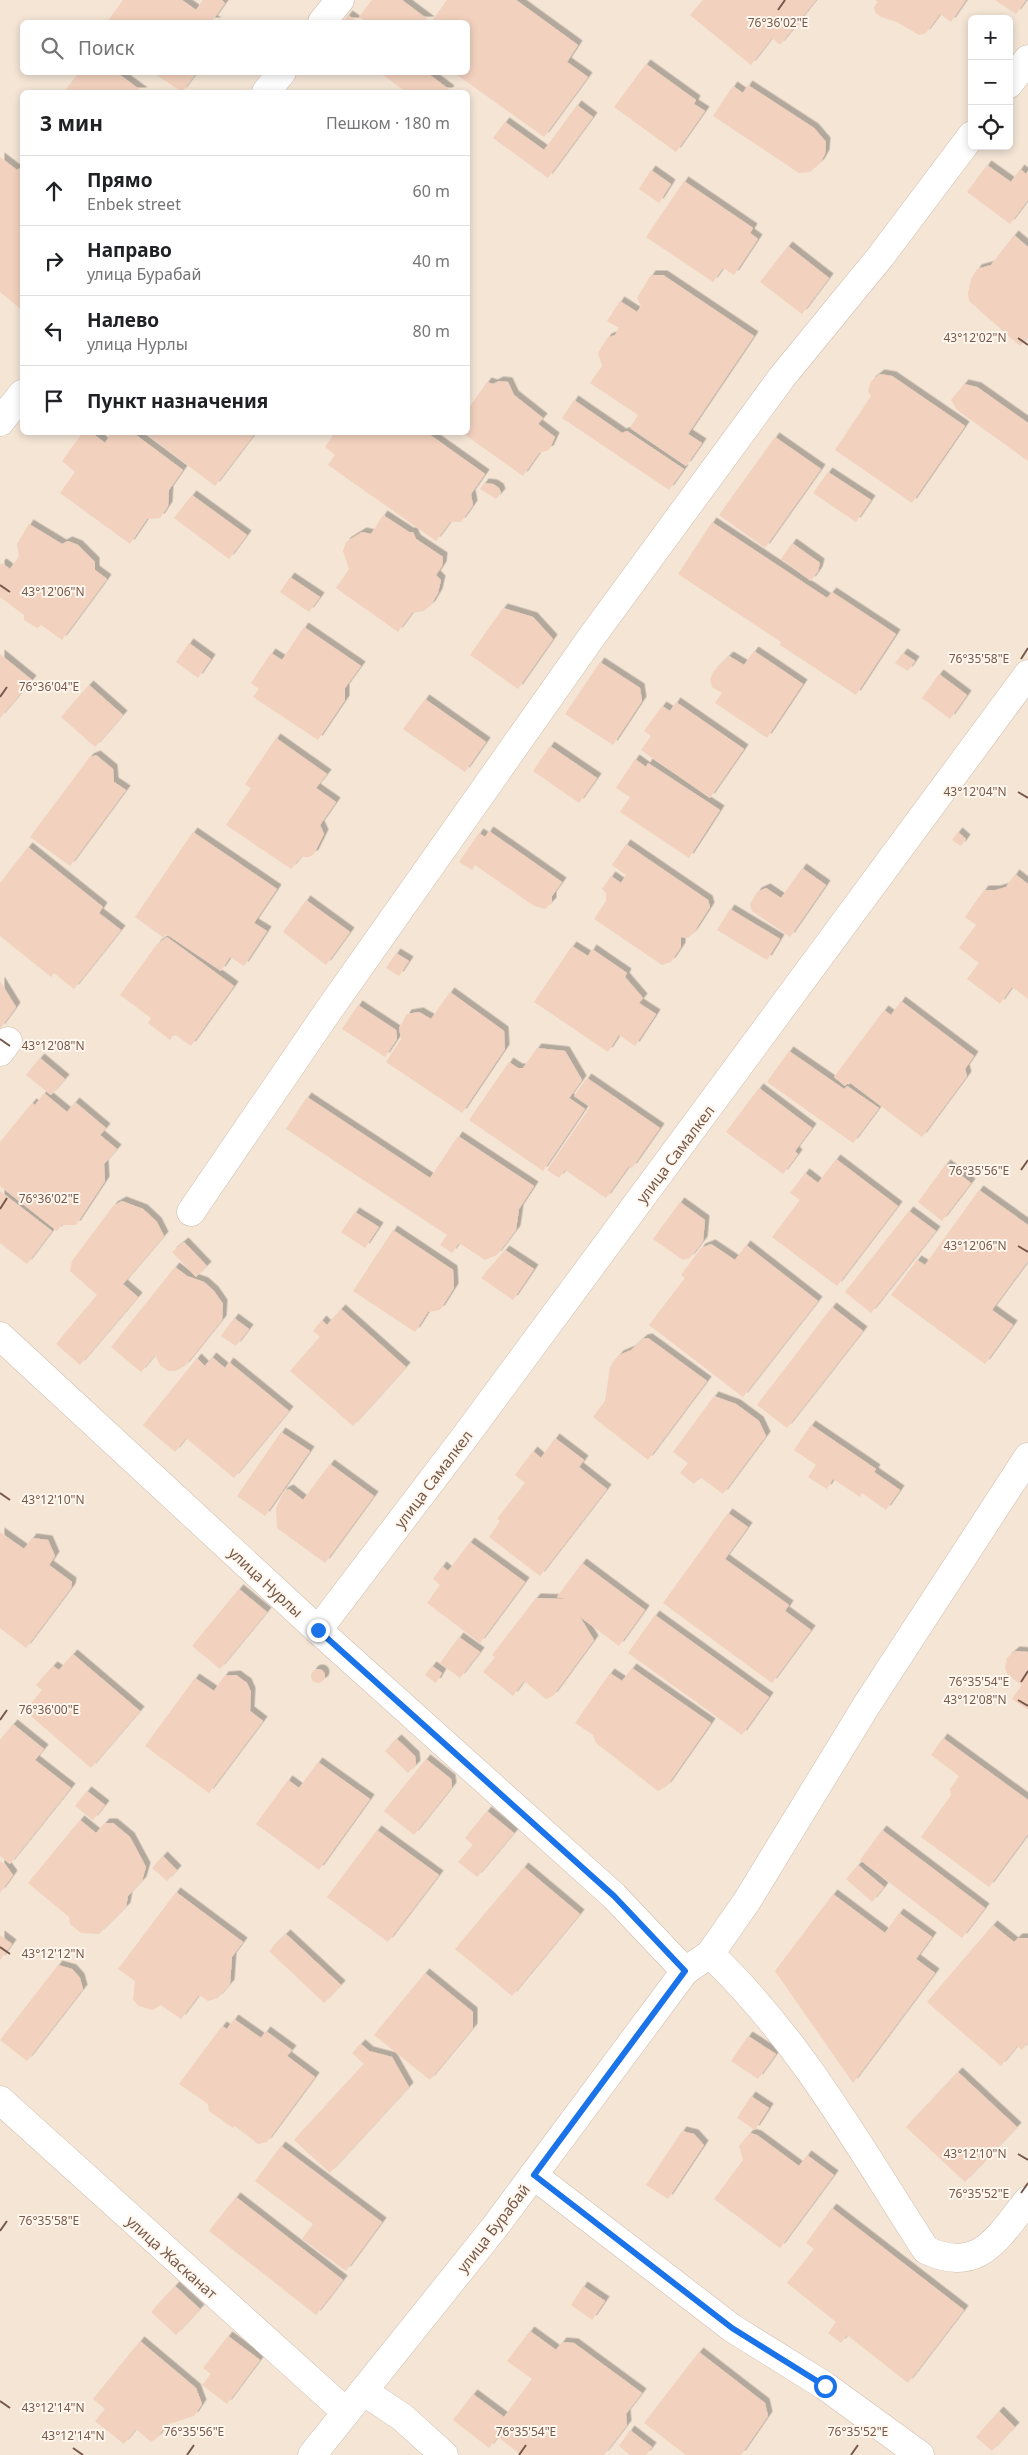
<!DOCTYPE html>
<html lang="ru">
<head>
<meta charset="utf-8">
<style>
  body { margin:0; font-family:"Noto Sans",sans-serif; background:#f2f2f2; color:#202124 }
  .controls { position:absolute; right:15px; top:15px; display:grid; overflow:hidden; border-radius:8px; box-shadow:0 2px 8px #0003 }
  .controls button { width:45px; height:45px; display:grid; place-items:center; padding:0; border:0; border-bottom:1px solid #e0e0e0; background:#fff; color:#202124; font:25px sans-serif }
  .stop { position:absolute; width:15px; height:15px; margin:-11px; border:4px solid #1a73e8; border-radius:50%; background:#fff }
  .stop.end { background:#1a73e8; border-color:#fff; box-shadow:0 1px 5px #0008 }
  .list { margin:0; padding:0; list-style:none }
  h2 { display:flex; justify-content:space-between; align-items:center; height:65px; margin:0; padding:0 20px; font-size:21px }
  h2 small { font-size:16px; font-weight:400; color:#757577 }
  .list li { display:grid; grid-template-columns:32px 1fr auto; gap:15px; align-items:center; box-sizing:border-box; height:70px; padding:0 20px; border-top:1px solid #e0e0e0 }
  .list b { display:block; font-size:19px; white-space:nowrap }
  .list p { margin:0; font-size:16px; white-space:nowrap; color:#757577 }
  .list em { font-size:16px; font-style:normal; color:#757577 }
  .icon { flex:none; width:28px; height:28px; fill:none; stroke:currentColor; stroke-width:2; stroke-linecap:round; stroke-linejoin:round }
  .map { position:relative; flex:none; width:1028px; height:2455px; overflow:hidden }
  .search { position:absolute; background:#fff; box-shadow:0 2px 8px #0003; left:20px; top:20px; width:450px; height:55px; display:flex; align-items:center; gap:12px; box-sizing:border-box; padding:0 18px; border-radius:8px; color:#757577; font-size:19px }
  .panel { position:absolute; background:#fff; box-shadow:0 2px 8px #0003; left:20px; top:90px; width:450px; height:345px; border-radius:8px }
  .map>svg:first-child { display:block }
</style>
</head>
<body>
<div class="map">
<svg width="1028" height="2455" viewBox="0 0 1028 2455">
  <defs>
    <filter id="shadow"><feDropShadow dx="4.5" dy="-4.5" stdDeviation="0" flood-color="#0004"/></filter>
  </defs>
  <rect width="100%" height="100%" fill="#fcf3e7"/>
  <path fill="#f4e5d5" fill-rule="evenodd" d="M0 0H1028V2455H0ZM972 19H1009V146H972ZM22 22H468V72H22ZM22 92H468V432H22Z"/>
  <g fill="#f2d1be" filter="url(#shadow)">
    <path d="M123 0H182L196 10 203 0H222L225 3 213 20 217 22H107Z"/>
    <path d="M372 0H402L430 21 367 22 359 17Z"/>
    <path d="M447 0H516L578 45 567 62 588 77 544 137 453 72H468V22H431Z"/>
    <path d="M703 0H816L780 45 772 38 751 65 690 15Z"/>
    <path d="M875 0H966L951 22 940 14 926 33 919 35 897 22 881 17 875 12 874 7 878 2Z"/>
    <path d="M995 0H1026L1016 14Z"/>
    <path d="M348 15 358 22H343Z"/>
    <path d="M646 64 696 100 694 104 705 111 676 152 614 107Z"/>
    <path d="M79 72H116L143 92H64Z"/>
    <path d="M152 72H197L182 92Z"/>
    <path d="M379 72H426L450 90 448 92H406Z"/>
    <path d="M748 85 814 128 826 142 825 154 820 163 810 172 799 173 713 116 733 86 743 93Z"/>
    <path d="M577 105 593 117 548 178 493 138 505 122 544 150Z"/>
    <path d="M0 157 17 170 22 167V310L0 292Z"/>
    <path d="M987 165 1011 182 1020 169 1026 174 1028 171V200L1010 224 967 192Z"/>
    <path d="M651 170 671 184 659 203 639 189Z"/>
    <path d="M684 181 753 228 750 233 758 239 734 275 723 268 713 282 646 237Z"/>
    <path d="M1014 235 1028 247V337L1020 346 969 301 968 293 971 279 977 269 991 265Z"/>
    <path d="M788 246 829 278 802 314 760 282Z"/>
    <path d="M651 275H663L754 336 688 434 702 443 686 466 630 428 638 415 590 383 602 366 598 353 607 338 615 335 619 328 607 321 620 301 637 312 641 306 637 298Z"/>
    <path d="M880 374 892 376 965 426 912 503 835 450 871 396 868 391 871 381Z"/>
    <path d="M499 381 508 382 514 395 543 418 538 424 555 437 549 450 539 453 523 476 461 432H468V409L487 382 493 384Z"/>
    <path d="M964 384 977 387 1028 423V461L957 410 951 400Z"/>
    <path d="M574 400 622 433 627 431 684 469 669 490 562 418Z"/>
    <path d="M83 432H91L105 443 112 432H132L183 470 169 490 168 506 160 518 147 519 130 544 60 493 75 472 62 461Z"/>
    <path d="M144 432H256L215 486Z"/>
    <path d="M335 432H426L485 474 471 494 473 505 461 522H450L436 541 328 465 335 455 325 447Z"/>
    <path d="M775 437 821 469 765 548 719 515Z"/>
    <path d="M828 472 871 500 856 522 813 493Z"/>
    <path d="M484 483 493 484 499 488 501 493 496 499 480 489Z"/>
    <path d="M192 495 247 535 229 559 174 518Z"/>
    <path d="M383 515 409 532H413L416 539 443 557 442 566 436 575 441 580 438 593 431 605 424 611 412 613 398 632 336 588 349 569 343 551 346 542 362 532 371 534Z"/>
    <path d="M712 522 827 598 832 592 896 634 856 695 780 645 781 642 678 574Z"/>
    <path d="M29 524 62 544 68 541 78 545 95 562V570L107 579 62 640 41 625 37 628 24 620V615L0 597V565L2 563 10 569 19 556 17 544Z"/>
    <path d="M792 543 820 563 818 571 811 581 781 559Z"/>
    <path d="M290 577 320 597 309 612 280 592Z"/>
    <path d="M503 608 533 617 553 639 518 689 470 655Z"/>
    <path d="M304 627 361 666 345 688V700L318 740 253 697 259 689 251 683 271 653 282 660Z"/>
    <path d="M189 643 211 659 198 678 176 662Z"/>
    <path d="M754 651 803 684 767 738 715 703 722 693 712 687 710 680 713 672 729 656 744 665Z"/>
    <path d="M903 653 915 661 908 671 895 663Z"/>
    <path d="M0 654 32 680 0 718Z"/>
    <path d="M600 662 640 688 642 701 613 745 565 714Z"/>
    <path d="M939 674 967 695 950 719 922 698Z"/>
    <path d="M89 685 123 715 95 747 61 717Z"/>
    <path d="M425 699 486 742 465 772 403 729Z"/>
    <path d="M676 702 744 749 710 798 641 750 651 736 644 731 662 706 670 711Z"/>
    <path d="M276 738 327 774 316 788 336 802 320 825 324 834 314 854 309 857H301L291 869 226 825 251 788 245 784Z"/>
    <path d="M550 746 597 778 579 803 533 771Z"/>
    <path d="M96 755 113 769 114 782 126 790 70 866 30 837 89 758Z"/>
    <path d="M635 759 646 767 648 763 720 810 689 858 620 812 630 797 616 788Z"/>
    <path d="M489 831 562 882 552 896V902L545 909 534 906 475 865 472 870 459 862 479 833 485 837Z"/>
    <path d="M193 832 277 889 254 923 267 931 244 966 230 957 221 971 166 934 164 938 135 917Z"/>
    <path d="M958 832 966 839 961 846 952 840Z"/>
    <path d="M626 844 708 900 710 907 694 932 688 938 681 937V947L671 962 662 965 594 919 606 901V893L602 889 611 876 621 883 626 875 612 865Z"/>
    <path d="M28 847 103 907 99 913 121 930 74 989 54 973 51 977 0 936V883Z"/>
    <path d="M802 868 826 885 790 937 752 911 750 904 757 892 766 888 781 898Z"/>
    <path d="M1015 874 1028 884V999L1012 987 1000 1004 967 979 979 963 959 948 976 925 965 917 984 890H996L1006 887Z"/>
    <path d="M306 900 350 932 326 965 283 932Z"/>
    <path d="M730 909 780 939 767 960 717 930Z"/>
    <path d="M167 937 234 986 191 1046 174 1034 170 1040 148 1023 151 1018 120 995 157 944Z"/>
    <path d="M572 946 588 956 592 949 627 973 625 977 643 998 639 1003 656 1014 635 1046 619 1035 608 1052 534 1002Z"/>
    <path d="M396 953 409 961 399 976 386 968Z"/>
    <path d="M0 981 16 1007 0 1029Z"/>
    <path d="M450 992 504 1031 505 1049 462 1113 386 1062 401 1039 399 1028 407 1014 419 1012 431 1019Z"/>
    <path d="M901 1001 974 1056 965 1069 967 1076 922 1137 849 1082 845 1086 834 1077 884 1010 891 1015Z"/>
    <path d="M358 1005 396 1030 397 1039 385 1057 342 1029Z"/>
    <path d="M537 1048 565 1051 582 1080 569 1098 585 1109 543 1171 469 1120 509 1062 518 1068H523Z"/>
    <path d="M789 1051 844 1089 847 1086 879 1108 853 1143 767 1082Z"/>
    <path d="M40 1058 65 1079 51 1095 26 1075Z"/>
    <path d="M587 1078 660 1128 632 1168 629 1166 606 1198 565 1170 559 1178 547 1170 590 1107 574 1096Z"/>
    <path d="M759 1088 812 1128 795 1151 798 1154 783 1174 726 1132Z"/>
    <path d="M44 1093 67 1112 75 1102 106 1128 100 1135 117 1149 104 1164 105 1181 76 1225H62L57 1231 0 1186V1142L32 1103 35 1105Z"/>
    <path d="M307 1097 430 1178 458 1136 534 1186 519 1209 516 1230 497 1255 485 1260 459 1243 452 1253 440 1245 447 1235 286 1129Z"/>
    <path d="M836 1159 898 1206 837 1286 772 1237 800 1200 790 1193 805 1173 818 1183Z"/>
    <path d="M946 1164 971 1183 942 1221 918 1202Z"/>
    <path d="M979 1190 1028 1225V1261L992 1310 1013 1325 985 1364 891 1295 917 1260 925 1265Z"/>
    <path d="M0 1191 52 1231 27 1264 0 1243Z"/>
    <path d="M122 1201 143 1209 157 1222 164 1236 123 1284 138 1297 80 1365 56 1344 97 1295 70 1271 72 1261 113 1206Z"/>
    <path d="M680 1202 705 1220 703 1241 690 1258 683 1260 653 1239Z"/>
    <path d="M909 1211 936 1231 871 1313 845 1292Z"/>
    <path d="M355 1212 379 1227 365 1248 341 1232Z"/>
    <path d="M393 1230 453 1270 454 1288 440 1310 428 1312 415 1332 353 1291Z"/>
    <path d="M184 1242 207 1266 196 1277 172 1252Z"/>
    <path d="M711 1244 735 1260 746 1245 818 1301 743 1397 649 1325 685 1278 681 1275 701 1248Z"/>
    <path d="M505 1250 534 1269 513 1300 481 1278Z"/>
    <path d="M175 1267 187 1276 204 1282 214 1291 223 1304 222 1320 185 1366 175 1371H168L160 1365 155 1355 141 1372 111 1347Z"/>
    <path d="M832 1307 863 1331 787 1428 757 1405Z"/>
    <path d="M341 1309 406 1367 353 1426 290 1371 320 1337 313 1331 322 1320 327 1325Z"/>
    <path d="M234 1318 249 1329 236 1346 221 1336Z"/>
    <path d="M648 1338 707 1381 648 1460 593 1417 605 1401 610 1367 613 1362 619 1355 631 1350 643 1339Z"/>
    <path d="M212 1357 225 1368 229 1362 289 1411 234 1478 186 1438 175 1452 143 1425 197 1358 205 1366Z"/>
    <path d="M714 1396 736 1404 759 1421 766 1436 723 1494 700 1477 694 1484 680 1473 688 1463 673 1452Z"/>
    <path d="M811 1425 876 1469 874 1472 900 1490 886 1510 862 1493 860 1497 833 1479 827 1489 808 1477 816 1465 794 1450Z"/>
    <path d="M281 1432 310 1451 265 1516 237 1496Z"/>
    <path d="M555 1438 584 1460 579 1467 607 1489 540 1576 489 1537 500 1521 497 1519 525 1483 515 1475 533 1451 541 1458Z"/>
    <path d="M330 1464 374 1496 325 1563 277 1528 276 1509 283 1492 289 1489 303 1500Z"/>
    <path d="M728 1513 748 1527 725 1559 789 1605 785 1611 811 1630 772 1683 663 1603Z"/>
    <path d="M0 1532 24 1549 32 1538 48 1540 55 1556 49 1565 72 1582 71 1588 26 1648 0 1628Z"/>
    <path d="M470 1542 525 1582 480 1643 427 1603 440 1585 433 1579 442 1566 448 1571Z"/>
    <path d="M582 1563 645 1610 619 1646 580 1617 594 1640 553 1696 546 1699 524 1681 513 1696 483 1672 495 1657 492 1655 536 1598 566 1599 557 1597Z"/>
    <path d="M239 1589 267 1612 220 1669 192 1646Z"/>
    <path d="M655 1615 769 1697 742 1735 628 1653Z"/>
    <path d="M459 1637 480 1652 460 1678 440 1663Z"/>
    <path d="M1015 1651 1028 1652V1710L1012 1699 1022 1685 1008 1675 1005 1668 1007 1658Z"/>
    <path d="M73 1654 140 1711 91 1768 25 1711 42 1690 36 1685 53 1666 59 1670Z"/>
    <path d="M432 1666 442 1673 436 1683 425 1675Z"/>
    <path d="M632 1668 711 1723 667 1786 658 1791 596 1743 593 1735 575 1723 610 1673 622 1681Z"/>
    <circle cx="318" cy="1676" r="7"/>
    <path d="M236 1675 247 1683 251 1692 250 1711 263 1721 209 1793 145 1746 195 1678 214 1691 224 1676Z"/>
    <path d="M13 1724 44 1749 35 1760 71 1788 10 1864 0 1856V1740Z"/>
    <path d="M943 1738 1028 1800V1834L989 1887 921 1837 951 1795 950 1789 959 1776 931 1755Z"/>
    <path d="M397 1739 415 1756 416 1765 408 1773 385 1751Z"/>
    <path d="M426 1759 451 1779 452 1787 414 1835 384 1811Z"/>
    <path d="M318 1762 370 1799 319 1870 256 1824 288 1780 299 1788Z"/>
    <path d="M87 1791 105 1805 93 1820 75 1806Z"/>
    <path d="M487 1811 514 1833 477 1877 458 1862 473 1845 465 1838Z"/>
    <path d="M80 1820 96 1833 105 1823H113L130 1837 146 1867 142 1881 128 1896 126 1907 99 1934 81 1933 70 1924 69 1917 28 1883Z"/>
    <path d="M377 1830 439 1875 388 1942 327 1897Z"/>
    <path d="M882 1830 985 1908 962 1938 860 1860Z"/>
    <path d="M163 1856 177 1870 167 1881 152 1868Z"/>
    <path d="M0 1861 5 1864 13 1875 0 1893Z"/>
    <path d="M858 1865 884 1887 872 1902 846 1879Z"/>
    <path d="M524 1867 580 1914 512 1996 455 1949Z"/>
    <path d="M176 1892 243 1942 232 1957 230 1984 218 1998 208 2001 199 1995 181 2019 161 2005 152 2010 139 2006 133 2000 135 1981 118 1969Z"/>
    <path d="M833 1894 885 1933 899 1913 932 1937 916 1959 935 1973 853 2083 775 1971Z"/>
    <path d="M993 1925 1014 1942 1018 1938H1028V2043L1022 2050 1017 2046 1001 2066 927 2002Z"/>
    <path d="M286 1934 341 1985 324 2003 269 1951Z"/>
    <path d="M0 1935 12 1944 0 1960Z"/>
    <path d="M58 1965 72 1969 80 1978 83 1989 27 2061 0 2040Z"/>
    <path d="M425 1973 473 2012V2028L430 2080 374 2035Z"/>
    <path d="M234 2019 261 2038 266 2031 292 2050 287 2056 315 2077 267 2142 258 2144 235 2126 233 2128 209 2111 208 2104 179 2084 222 2026 227 2029Z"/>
    <path d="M748 2036 776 2054 758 2079 731 2061Z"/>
    <path d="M361 2044 369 2051 392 2057 409 2087 330 2173 294 2140 364 2064 352 2053Z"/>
    <path d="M958 2072 1017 2127 965 2182 906 2127Z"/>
    <path d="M751 2096 769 2108 755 2130 737 2118Z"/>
    <path d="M682 2131 694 2134 704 2145 668 2199 646 2185Z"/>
    <path d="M750 2133 757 2135 799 2166 807 2155 834 2175 780 2248 714 2199 743 2160 739 2146Z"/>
    <path d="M281 2146 382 2222 346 2271 302 2239 313 2224 255 2181Z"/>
    <path d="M236 2197 343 2280 316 2315 209 2231Z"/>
    <path d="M832 2208 964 2310 908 2383 847 2335 841 2343 828 2333 836 2322 787 2283 814 2249 806 2243Z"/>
    <path d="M175 2286 200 2309 176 2335 151 2312Z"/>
    <path d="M583 2286 605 2301 592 2320 571 2305Z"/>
    <path d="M530 2331 556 2350 562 2342 574 2343 642 2393 626 2414 627 2425 604 2455H521L498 2437 489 2448 453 2420 473 2394 504 2417 532 2379 507 2361Z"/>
    <path d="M228 2336 260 2360 227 2404 202 2385 211 2374 203 2368Z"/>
    <path d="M140 2341 196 2388 202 2404 194 2416 166 2425 157 2438 151 2442 136 2429 124 2444 95 2421 105 2409 93 2399Z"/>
    <path d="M699 2352 765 2403 768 2416 741 2455H686L644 2423Z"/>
    <path d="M999 2411 1015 2427 992 2451 976 2437Z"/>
    <path d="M630 2430 652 2447 646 2455H630L619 2446Z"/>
  </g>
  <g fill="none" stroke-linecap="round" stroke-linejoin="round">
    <defs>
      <g id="street">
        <path d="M322 22 340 0"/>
        <path d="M1009 84 1028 59"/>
        <path d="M266 92 282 72"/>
        <path d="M0 422 22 394"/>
        <path d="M0 1052 8 1041"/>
        <path d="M191 1212 324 1017 593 635 782 377 881 256 972 135"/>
        <path d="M0 1336 318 1630 614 1896 685 1971"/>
        <path d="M318 1630 464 1438 1028 674"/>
        <path d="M710 1954C799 2038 860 2148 926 2250 979 2275 998 2237 1028 2200"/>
        <path d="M0 2100 346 2412"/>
        <path d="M533 2175 732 2328 825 2386 920 2455"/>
        <path d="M363 2391 402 2417 444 2455"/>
        <path d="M312 2455 494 2228 685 1971 710 1954 747 1901 866 1706 1028 1457"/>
      </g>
    </defs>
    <use href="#street" stroke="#d1bdaf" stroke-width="29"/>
    <use href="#street" stroke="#fff" stroke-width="28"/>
  </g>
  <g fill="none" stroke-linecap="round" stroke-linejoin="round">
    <path stroke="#1a73e8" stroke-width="6" d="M318 1630 614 1896 685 1971 534 2175 732 2328 825 2386"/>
  </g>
  <path fill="none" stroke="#77594b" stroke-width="2" d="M778 10 785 0M1018 338 1028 345M0 585 10 592M1021 659 1028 648M0 697 7 687M1018 792 1028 798M0 1039 10 1046M1021 1170 1028 1160M0 1209 7 1198M1018 1246 1028 1252M0 1493 10 1500M1021 1682 1028 1671M1018 1700 1028 1706M0 1720 7 1710M0 1947 10 1954M1018 2154 1028 2160M1021 2193 1028 2183M0 2231 7 2221M0 2401 10 2408M73 2448 83 2455M187 2455 194 2445M519 2455 526 2445M851 2455 858 2445"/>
  <g text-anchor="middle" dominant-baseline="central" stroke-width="4" stroke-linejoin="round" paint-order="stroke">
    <g font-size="15" fill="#77594b" stroke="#fff7ed">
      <text transform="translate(675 1154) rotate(-53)">улица Самалкел</text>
      <text transform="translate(433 1479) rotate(-53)">улица Самалкел</text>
      <text transform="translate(266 1582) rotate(43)">улица Нурлы</text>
      <text transform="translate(493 2228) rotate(-52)">улица Бурабай</text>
      <text transform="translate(172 2257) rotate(42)">улица Жасканат</text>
    </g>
  </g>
  <g font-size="12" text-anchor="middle" fill="#77594b" stroke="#fff7ed" stroke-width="4" stroke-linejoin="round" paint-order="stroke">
    <text x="778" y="27">76°36'02"E</text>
    <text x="975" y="342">43°12'02"N</text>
    <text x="53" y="596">43°12'06"N</text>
    <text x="979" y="663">76°35'58"E</text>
    <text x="49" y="691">76°36'04"E</text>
    <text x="975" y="796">43°12'04"N</text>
    <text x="53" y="1050">43°12'08"N</text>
    <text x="979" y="1175">76°35'56"E</text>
    <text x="49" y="1203">76°36'02"E</text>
    <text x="975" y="1250">43°12'06"N</text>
    <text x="53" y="1504">43°12'10"N</text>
    <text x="979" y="1686">76°35'54"E</text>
    <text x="975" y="1704">43°12'08"N</text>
    <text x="49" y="1714">76°36'00"E</text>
    <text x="53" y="1958">43°12'12"N</text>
    <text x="975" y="2158">43°12'10"N</text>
    <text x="979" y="2198">76°35'52"E</text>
    <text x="49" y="2225">76°35'58"E</text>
    <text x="53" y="2412">43°12'14"N</text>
    <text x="194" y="2436">76°35'56"E</text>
    <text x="526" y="2436">76°35'54"E</text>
    <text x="858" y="2436">76°35'52"E</text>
    <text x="73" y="2440">43°12'14"N</text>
  </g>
</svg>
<div class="controls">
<button>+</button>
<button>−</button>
<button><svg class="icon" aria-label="locate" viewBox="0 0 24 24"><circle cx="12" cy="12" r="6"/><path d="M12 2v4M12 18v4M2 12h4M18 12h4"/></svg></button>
</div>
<div class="stop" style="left:825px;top:2386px"></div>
<div class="stop end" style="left:318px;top:1630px"></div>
<div class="search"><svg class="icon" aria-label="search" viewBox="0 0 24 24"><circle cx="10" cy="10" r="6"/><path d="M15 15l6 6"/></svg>Поиск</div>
<section class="panel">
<h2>3 мин<small>Пешком · 180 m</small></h2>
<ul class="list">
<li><svg class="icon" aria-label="ahead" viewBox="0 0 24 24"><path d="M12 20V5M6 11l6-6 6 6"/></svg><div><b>Прямо</b><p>Enbek street</p></div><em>60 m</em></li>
<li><svg class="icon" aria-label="right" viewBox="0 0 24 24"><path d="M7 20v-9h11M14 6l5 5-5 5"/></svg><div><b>Направо</b><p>улица Бурабай</p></div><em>40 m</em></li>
<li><svg class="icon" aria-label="left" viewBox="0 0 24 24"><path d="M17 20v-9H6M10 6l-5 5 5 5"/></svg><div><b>Налево</b><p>улица Нурлы</p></div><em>80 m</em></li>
<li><svg class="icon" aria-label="arrive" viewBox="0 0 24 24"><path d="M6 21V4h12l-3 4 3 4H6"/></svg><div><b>Пункт назначения</b></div></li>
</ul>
</section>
</div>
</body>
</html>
